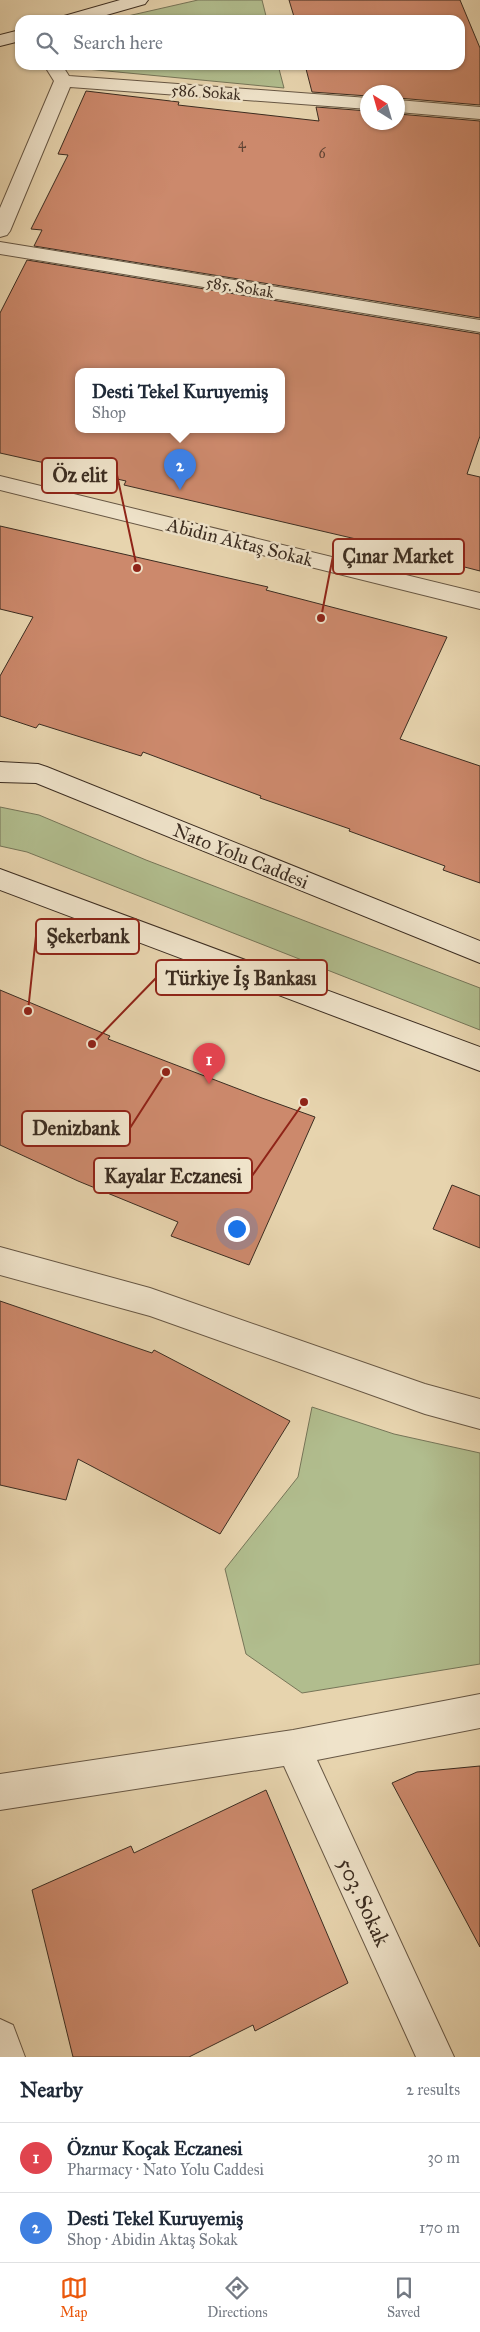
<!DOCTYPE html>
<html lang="en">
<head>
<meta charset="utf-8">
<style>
  body { margin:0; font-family:"IM FELL Great Primer",serif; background:#f2f2f3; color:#1f2937 }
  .compass { position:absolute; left:360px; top:85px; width:45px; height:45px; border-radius:50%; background:#fff; box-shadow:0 1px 4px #0004; rotate:323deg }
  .you { position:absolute; left:236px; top:1228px; width:18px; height:18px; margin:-12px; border:4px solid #fff; border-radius:50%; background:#1a73e8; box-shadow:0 0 0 8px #1a73e833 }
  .badge { display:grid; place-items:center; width:32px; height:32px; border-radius:50%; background:#ea580c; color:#fff; font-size:16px; font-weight:700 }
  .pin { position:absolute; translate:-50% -41px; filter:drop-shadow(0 1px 2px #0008) }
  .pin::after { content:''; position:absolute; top:26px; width:18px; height:15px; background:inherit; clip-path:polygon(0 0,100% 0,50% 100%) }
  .popup { position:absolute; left:75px; top:368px; width:210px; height:65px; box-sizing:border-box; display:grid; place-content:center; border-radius:10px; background:#fff; filter:drop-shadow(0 1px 4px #0005); font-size:16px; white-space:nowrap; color:#747a83 }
  .popup b { font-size:19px; color:#1f2937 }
  .popup::after { content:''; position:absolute; left:50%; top:100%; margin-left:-10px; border:10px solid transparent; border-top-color:#fff }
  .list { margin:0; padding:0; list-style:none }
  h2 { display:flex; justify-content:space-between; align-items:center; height:65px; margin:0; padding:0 20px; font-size:21px }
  h2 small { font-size:16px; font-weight:400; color:#747a83 }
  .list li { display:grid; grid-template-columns:32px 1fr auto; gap:15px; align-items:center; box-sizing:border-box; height:70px; padding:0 20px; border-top:1px solid #e0e1e3 }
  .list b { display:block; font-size:19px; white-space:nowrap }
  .list p { margin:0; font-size:16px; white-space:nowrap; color:#747a83 }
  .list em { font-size:16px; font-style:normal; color:#747a83 }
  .icon { flex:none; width:28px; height:28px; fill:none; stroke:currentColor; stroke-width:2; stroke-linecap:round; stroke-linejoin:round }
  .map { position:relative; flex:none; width:480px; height:2057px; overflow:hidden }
  .search { position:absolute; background:#fff; box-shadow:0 1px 4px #0004; left:15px; right:15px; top:15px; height:55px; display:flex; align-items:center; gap:12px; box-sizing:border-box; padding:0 18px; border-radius:15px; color:#747a83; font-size:19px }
  .sheet { height:205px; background:#fff }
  nav { display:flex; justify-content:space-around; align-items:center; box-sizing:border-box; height:70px; border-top:1px solid #e0e1e3; background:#fff; font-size:14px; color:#747a83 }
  nav a { display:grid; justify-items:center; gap:2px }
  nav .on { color:#ea580c }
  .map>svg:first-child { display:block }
</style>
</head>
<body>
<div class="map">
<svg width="480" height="2057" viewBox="0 0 480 2057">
  <rect width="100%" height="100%" fill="#e7d4ae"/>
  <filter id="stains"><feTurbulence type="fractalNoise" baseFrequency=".004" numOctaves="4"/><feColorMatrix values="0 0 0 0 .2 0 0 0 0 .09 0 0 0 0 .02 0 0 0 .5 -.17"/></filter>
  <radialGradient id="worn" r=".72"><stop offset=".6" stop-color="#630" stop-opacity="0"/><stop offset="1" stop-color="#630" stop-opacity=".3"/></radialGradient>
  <g fill="#b1bd8e" stroke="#767558">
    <path d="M198 0H262L267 20H110Z"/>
    <path d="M74 65H278L284 88 76 68Z"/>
    <path d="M0 807 39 815 146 860 480 988V1030L27 852 0 846Z"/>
    <path d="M312 1407 394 1434 480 1453V1664L302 1693 246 1654 225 1569 298 1477Z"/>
  </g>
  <g fill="#cc896c" stroke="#3c2d21" fill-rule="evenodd">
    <path d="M289 0H460L480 48V105L398 98V92H368V96L312 92 305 65H460V20H295Z"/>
    <path d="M86 91 179 102 178 105 319 121 316 107 368 111V122H398V114L480 121V318L34 246 42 230 31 229 68 155 58 154Z"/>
    <path d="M27 260 480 334V436L467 474 480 477V571L356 539 124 485 126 481 0 453V313ZM79 371H281V429H79Z"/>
    <path d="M0 526 268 587 266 590 447 637 400 739 480 766V883L443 870 445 866 349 831 350 829 260 798 261 796 143 752 141 756 39 724 36 728 0 716V676L33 617 0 609Z"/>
    <path d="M0 990 110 1036 108 1039 262 1098 315 1117 249 1265 171 1236 178 1222 78 1181 0 1145Z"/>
    <path d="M452 1185 480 1196V1248L433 1229Z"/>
    <path d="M0 1301 152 1353 154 1350 290 1421 220 1534 78 1459 66 1500 0 1485Z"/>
    <path d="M480 1766V1947L392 1783 417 1772Z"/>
    <path d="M266 1790 348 1983 255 2031 253 2025 189 2057H73L32 1890 131 1846 134 1853Z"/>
  </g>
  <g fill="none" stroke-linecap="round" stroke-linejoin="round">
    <defs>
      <g id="street">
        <path d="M44 65H62L69 76 368 98V109L70 87 10 231 7 235 0 237V208L54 81Z"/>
        <path d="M398 100 480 107V119L398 112Z"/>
        <path d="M0 242 480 320V332L0 254Z"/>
        <path d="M0 476 480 593V609L0 490Z"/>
        <path d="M0 1247 150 1288 425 1384 480 1399V1429L425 1414 150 1316 0 1275Z"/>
        <path d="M480 1694V1728L317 1760 454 2057H416L284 1766 0 1810V1774L293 1730Z"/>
        <path d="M0 2019 13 2025 25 2057H0Z"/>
      </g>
      <g id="secondary">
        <path d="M120 0H148L145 4 89 20H61L64 16Z"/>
        <path d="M20 30V41L0 46V35Z"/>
        <path d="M0 762 38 764 47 767 480 941V963L36 783 0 782Z"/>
        <path d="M0 869 480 1047V1071L0 890Z"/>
      </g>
    </defs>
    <use href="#street" stroke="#675744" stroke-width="2"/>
    <use href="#secondary" stroke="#3c2d21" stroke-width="2"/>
    <use href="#street" fill="#efe3ca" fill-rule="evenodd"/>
    <use href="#secondary" fill="#efe3ca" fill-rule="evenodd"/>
  </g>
  <g text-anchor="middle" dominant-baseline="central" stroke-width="5" stroke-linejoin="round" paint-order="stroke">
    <g font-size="14" fill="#604434">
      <text x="242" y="143">4</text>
      <text x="322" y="153">6</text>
    </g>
    <g font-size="16" fill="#3c2d21" stroke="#efe3ca">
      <text transform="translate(206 92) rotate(4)">586. Sokak</text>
      <text transform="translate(240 287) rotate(9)">585. Sokak</text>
    </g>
    <g font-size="19" fill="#3c2d21" stroke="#efe3ca">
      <text transform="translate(240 542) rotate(14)">Abidin Aktaş Sokak</text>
      <text transform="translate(241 856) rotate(22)">Nato Yolu Caddesi</text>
    </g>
    <g font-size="22" fill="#3c2d21" stroke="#efe3ca">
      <text transform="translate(364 1902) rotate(65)">503. Sokak</text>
    </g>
  </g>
  <path fill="none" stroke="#8f2418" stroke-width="2" d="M137 568L117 475M321 618L333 556M28 1011L36 936M92 1044L156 978M166 1072L130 1128M304 1102L252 1176"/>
  <g fill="#8f2418" stroke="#efe3ca" stroke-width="2">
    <circle cx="137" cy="568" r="5"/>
    <circle cx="321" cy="618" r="5"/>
    <circle cx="28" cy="1011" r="5"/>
    <circle cx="92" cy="1044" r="5"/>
    <circle cx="166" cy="1072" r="5"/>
    <circle cx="304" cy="1102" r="5"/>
  </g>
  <g fill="#efe3ca" stroke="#8f2418" stroke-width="2">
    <rect x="42" y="458" width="75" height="35" rx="5"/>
    <rect x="333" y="539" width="131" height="35" rx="5"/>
    <rect x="36" y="919" width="103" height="35" rx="5"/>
    <rect x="156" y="960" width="171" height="35" rx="5"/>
    <rect x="22" y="1111" width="108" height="35" rx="5"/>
    <rect x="94" y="1158" width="158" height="35" rx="5"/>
  </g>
  <g font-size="20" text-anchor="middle" font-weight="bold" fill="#3c2d21">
    <text x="80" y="482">Öz elit</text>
    <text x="398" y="563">Çınar Market</text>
    <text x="88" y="943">Şekerbank</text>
    <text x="241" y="985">Türkiye İş Bankası</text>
    <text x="76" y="1135">Denizbank</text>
    <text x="173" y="1183">Kayalar Eczanesi</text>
  </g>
  <rect width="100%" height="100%" filter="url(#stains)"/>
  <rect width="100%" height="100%" fill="url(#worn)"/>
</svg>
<svg class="compass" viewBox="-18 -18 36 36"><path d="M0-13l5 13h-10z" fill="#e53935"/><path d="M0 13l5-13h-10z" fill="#747a83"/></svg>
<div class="you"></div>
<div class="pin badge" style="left:209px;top:1084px;background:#e0444e">1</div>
<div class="pin badge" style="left:180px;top:490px;background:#3f7fe0">2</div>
<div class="popup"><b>Desti Tekel Kuruyemiş</b>Shop</div>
<div class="search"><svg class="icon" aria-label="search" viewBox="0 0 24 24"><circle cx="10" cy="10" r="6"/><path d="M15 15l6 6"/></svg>Search here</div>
</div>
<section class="sheet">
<h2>Nearby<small>2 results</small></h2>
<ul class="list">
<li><span class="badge" style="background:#e0444e">1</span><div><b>Öznur Koçak Eczanesi</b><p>Pharmacy · Nato Yolu Caddesi</p></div><em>30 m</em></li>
<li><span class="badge" style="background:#3f7fe0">2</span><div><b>Desti Tekel Kuruyemiş</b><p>Shop · Abidin Aktaş Sokak</p></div><em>170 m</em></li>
</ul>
</section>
<nav>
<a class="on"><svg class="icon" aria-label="map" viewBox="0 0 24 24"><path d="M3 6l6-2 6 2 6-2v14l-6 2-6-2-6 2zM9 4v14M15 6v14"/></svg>Map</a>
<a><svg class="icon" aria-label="directions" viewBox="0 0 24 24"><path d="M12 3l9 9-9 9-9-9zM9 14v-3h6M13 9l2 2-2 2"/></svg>Directions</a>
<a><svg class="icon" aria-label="saved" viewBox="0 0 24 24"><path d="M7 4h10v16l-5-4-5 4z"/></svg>Saved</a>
</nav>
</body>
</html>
